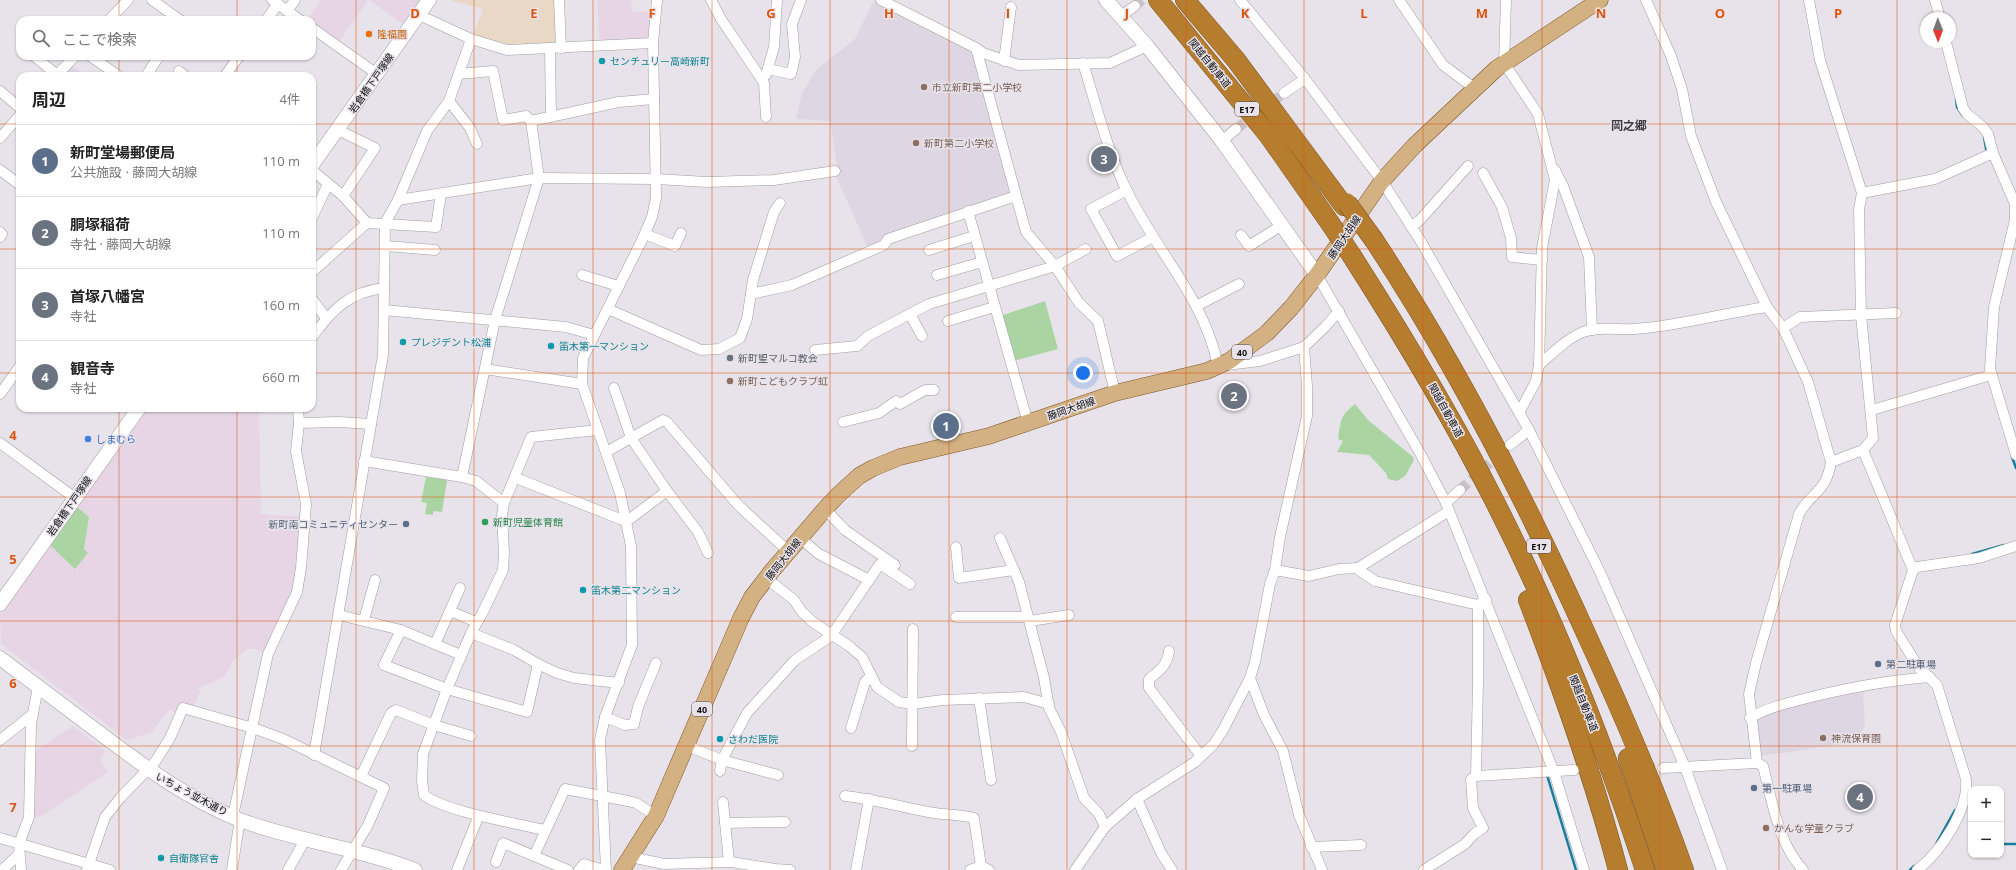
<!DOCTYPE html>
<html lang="ja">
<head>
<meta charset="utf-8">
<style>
  body { margin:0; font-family:"Open Sans","Noto Sans JP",sans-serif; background:#f6f6f6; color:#222 }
  .controls { position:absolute; right:12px; bottom:12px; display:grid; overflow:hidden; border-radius:8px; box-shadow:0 1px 3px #0004 }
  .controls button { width:36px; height:36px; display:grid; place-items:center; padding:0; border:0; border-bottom:1px solid #e0e0e0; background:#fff; color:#222; font:20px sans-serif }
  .compass { position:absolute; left:1920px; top:12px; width:36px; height:36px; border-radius:50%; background:#fff; box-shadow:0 1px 3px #0004; rotate:179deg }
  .you { position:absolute; left:1083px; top:373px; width:14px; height:14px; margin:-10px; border:3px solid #fff; border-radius:50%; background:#1a73e8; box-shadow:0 0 0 6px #1a73e833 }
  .badge { display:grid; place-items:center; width:26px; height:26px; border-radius:50%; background:#176563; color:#fff; font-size:13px; font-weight:700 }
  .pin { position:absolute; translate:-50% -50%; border:2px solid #fff; box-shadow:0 1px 4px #0006 }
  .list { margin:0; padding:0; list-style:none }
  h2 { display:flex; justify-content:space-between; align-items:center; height:52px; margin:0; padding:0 16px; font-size:17px }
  h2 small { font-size:13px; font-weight:400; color:#767676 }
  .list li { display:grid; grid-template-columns:26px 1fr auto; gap:12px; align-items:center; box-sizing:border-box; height:72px; padding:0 16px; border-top:1px solid #e0e0e0 }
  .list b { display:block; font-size:15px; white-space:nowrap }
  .list p { margin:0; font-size:13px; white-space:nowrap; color:#767676 }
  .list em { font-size:13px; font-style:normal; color:#767676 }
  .icon { flex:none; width:22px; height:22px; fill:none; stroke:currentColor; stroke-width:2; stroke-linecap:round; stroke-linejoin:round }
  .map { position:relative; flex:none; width:2016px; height:870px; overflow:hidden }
  .search { position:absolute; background:#fff; box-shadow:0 1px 3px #0004; left:16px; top:16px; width:300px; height:44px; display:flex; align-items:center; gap:10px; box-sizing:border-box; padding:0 14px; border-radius:12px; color:#767676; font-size:15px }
  .panel { position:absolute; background:#fff; box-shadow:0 1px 3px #0004; left:16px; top:72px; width:300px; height:340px; border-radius:12px }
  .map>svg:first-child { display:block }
</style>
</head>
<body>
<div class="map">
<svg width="2016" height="870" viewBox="0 0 2016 870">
  <rect width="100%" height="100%" fill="#e8e3ea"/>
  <path fill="#ead8c7" d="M450 0H557L559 45 510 47 473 36 483 9Z"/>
  <g fill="#e7d5e6">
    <path d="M321 0H368L339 42 312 23V20H307Z"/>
    <path d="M369 0H420L403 24Z"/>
    <path d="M597 0H631L632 12 651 11 649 38 600 42Z"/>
    <path d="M148 408H259L261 514 300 517 297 569 293 592 267 653 255 649H247L234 660 224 677 197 689 201 690 194 707 181 704 176 713 169 710 151 733 127 740 1 644 0 615 50 545 88 553 84 549 89 517 77 507Z"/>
    <path d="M73 726 106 752 100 760 108 772 40 817 31 819 32 753Z"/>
  </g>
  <g fill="#dfd6e3">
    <path d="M874 0 974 51 1010 190 1006 196 885 236 873 246 868 248 835 174 834 167 837 166 830 121 796 119 802 93 817 69 855 39Z"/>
    <path d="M71 65 86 76H61Z"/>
    <path d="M1867 687 1863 694 1865 726 1856 742 1760 756 1754 720 1762 714Z"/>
  </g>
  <g fill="#aad5a3">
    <path d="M1045 301 1058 349 1013 361 1000 316Z"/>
    <path d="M1355 404 1368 420 1413 457 1414 460 1405 476 1397 481 1388 479 1386 473 1369 455 1337 452 1343 441 1338 439C1341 420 1340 416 1355 404Z"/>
    <path d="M426 477 447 480 442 512 433 511V515L425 514 427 503 421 502Z"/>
    <path d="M77 507 89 517 84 549 88 553 75 569 50 545Z"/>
  </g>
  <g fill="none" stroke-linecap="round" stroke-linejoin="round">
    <g stroke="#157e9e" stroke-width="2.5">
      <path d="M1956 99 1957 107 1963 116"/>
      <path d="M1984 137 1987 154"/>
      <path d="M2012 457 2016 468"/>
      <path d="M1972 554 2004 545"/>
      <path d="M1547 775 1576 870"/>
      <path d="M1936 844 1955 810"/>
      <path d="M2001 844H2016"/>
      <path d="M1970 846H1971"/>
      <path d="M1910 870 1914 866"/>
    </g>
    <g stroke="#c8c3c9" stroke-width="10" stroke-dasharray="10 5" stroke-linecap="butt">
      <path d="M1135 6 1142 0"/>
      <path d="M1236 129 1284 93"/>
      <path d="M1460 490 1501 453"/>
      <path d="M1585 770 1663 768"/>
    </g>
    <defs>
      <g id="street">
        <path d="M152 0 180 20"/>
        <path d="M272 0 300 20"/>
        <path d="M559 0 561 48"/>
        <path d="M711 0 721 19 764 83 766 117"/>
        <path d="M881 0 976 48 983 53 1019 65 1110 63 1147 46"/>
        <path d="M1240 0 1305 79 1382 181 1420 240 1529 430 1600 572 1685 767 1722 870"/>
        <path d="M1399 0 1443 65 1474 88"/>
        <path d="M1506 0 1504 63 1538 114 1555 180 1542 248 1539 365 1536 381 1519 413"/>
        <path d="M1646 0 1671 56 1682 89 1691 136 1716 202 1767 307"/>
        <path d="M1809 0 1820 60 1862 193 1859 209 1861 315 1873 438 1863 450 1831 462"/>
        <path d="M1935 0 1940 18"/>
        <path d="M287 11 295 0"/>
        <path d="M419 15 471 39 507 50 653 43"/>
        <path d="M1121 16 1135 6"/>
        <path d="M109 20 128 0"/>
        <path d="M266 20 278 4"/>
        <path d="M312 28 377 74"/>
        <path d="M1946 42 1963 108 1967 114 1983 127 1988 134 1993 153 2015 204V220L1994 307 1990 369 2016 455"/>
        <path d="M550 48 551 117"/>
        <path d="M976 48 1026 232 1055 266 1079 303 1098 321 1115 393"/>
        <path d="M34 56 57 75"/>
        <path d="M90 56 119 76"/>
        <path d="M1004 61 1011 7"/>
        <path d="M768 69 791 74 795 57 792 24 801 0"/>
        <path d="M179 71 185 76"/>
        <path d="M459 74 493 71 503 120 526 116 531 121 539 178 495 320 462 477"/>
        <path d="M766 75 774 47 777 0"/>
        <path d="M56 76 75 56"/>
        <path d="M146 76 157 59 153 56"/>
        <path d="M225 76 239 56"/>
        <path d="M0 91 20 108"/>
        <path d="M1284 93 1305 79"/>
        <path d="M449 101 470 128 477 144"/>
        <path d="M531 121 619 102 654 99"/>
        <path d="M338 130 375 148 343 196"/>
        <path d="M0 138 20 115"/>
        <path d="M1222 141 1236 129"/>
        <path d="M0 170 20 185"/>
        <path d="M312 170 343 196 367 223 312 272"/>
        <path d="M1555 170 1563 186 1589 257 1592 330"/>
        <path d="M1483 173 1502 207 1511 238 1512 257 1542 260"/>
        <path d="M1127 190 1091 209 1117 256 1153 237"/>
        <path d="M1862 193 1935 179 1993 153"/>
        <path d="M398 200 539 178 656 179 707 182 774 180 835 171"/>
        <path d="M968 211 1028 423"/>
        <path d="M312 218 328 184"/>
        <path d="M367 223 436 227 441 194"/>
        <path d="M1411 227 1420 220 1468 166"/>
        <path d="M0 232 2 234 0 237"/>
        <path d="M645 234 675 246 681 233"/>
        <path d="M1241 235 1249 246 1282 225"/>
        <path d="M386 246 435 250"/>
        <path d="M929 250 974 236"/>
        <path d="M582 275 618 286"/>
        <path d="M937 275 982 262"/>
        <path d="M1317 275 1420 453 1446 503 1554 772 1584 870"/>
        <path d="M751 294 792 285 884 245 888 239 1016 196"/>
        <path d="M312 299 326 318"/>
        <path d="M1196 306 1239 284"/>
        <path d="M608 309 701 350 719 349 740 338 747 319 753 280 774 212 780 203"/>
        <path d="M384 310 566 327 594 335"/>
        <path d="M910 314 922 336"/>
        <path d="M948 321 994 307"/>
        <path d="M1783 328 1800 317 1896 313"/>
        <path d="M312 337C332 310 349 292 384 288"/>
        <path d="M1304 347 1325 327 1339 311"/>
        <path d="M815 350 857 346 868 336 929 304 1055 266 1086 249"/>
        <path d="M1539 365C1553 353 1566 339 1583 332 1599 326 1619 330 1635 329 1680 326 1723 313 1767 307L1783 328 1808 382 1831 462C1826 493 1812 491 1799 514L1756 663 1749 694 1757 763 1663 768"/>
        <path d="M485 369 582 384"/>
        <path d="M614 388 631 438 667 491 698 532 708 553"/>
        <path d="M0 394 20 366"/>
        <path d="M900 404 925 390H934"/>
        <path d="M1872 410 1991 375"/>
        <path d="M843 422 879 413 896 401"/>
        <path d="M299 423 339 422 371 424"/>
        <path d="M0 443 75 498"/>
        <path d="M1510 445 1529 430"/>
        <path d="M1863 450 1913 570"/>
        <path d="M606 452 663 420 667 422 738 505 788 551"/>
        <path d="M364 461 462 477 476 481 504 503"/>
        <path d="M516 478 620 519 627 521 667 491"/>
        <path d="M1446 503 1460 490"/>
        <path d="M825 509 845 530 895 565"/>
        <path d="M800 538 819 554 869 580"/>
        <path d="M1000 538 1019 582 1044 678 1049 708 1061 732 1084 798 1099 814 1105 827"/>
        <path d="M956 547 959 578 1014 570"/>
        <path d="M1356 568 1375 581 1478 605"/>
        <path d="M1275 570 1309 576 1339 569 1358 568 1449 511"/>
        <path d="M766 578 794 600 802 612 814 623 849 646 862 657 877 687 899 702 912 704 943 700 1024 697 1049 704"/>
        <path d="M450 611 476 622"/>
        <path d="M339 615 401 630 461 655"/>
        <path d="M956 617H1028"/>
        <path d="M364 620 375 580"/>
        <path d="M1030 621 1069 615"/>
        <path d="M401 630 384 665 447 689 527 712 538 664"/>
        <path d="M471 633 514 650 538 664 557 673 574 678 619 683"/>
        <path d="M435 644 460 588"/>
        <path d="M1169 651C1167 666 1160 670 1149 679V688L1201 756"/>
        <path d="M1250 678 1264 715 1283 751 1299 815 1322 870"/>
        <path d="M979 698 991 780"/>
        <path d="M605 717 625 725 634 724 638 707 656 663"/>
        <path d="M1750 718C1770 706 1793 702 1815 696 1853 687 1891 680 1930 677"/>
        <path d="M851 728 865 682 871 676"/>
        <path d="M0 740 33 714"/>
        <path d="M687 746 722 760 778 775"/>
        <path d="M912 746 913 629"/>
        <path d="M314 755 383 355 385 223 398 200 427 131 449 101 471 39"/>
        <path d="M1757 763 1763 766C1772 801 1778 843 1803 870"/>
        <path d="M720 771 722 760 747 713 795 660 831 636 880 564 910 584"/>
        <path d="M361 776 391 713 396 710 434 725 471 736"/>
        <path d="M1476 776 1478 683V605L1486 599"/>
        <path d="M845 796C875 799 904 808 934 813 947 815 960 814 974 818L981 866"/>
        <path d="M1137 799 1161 853 1172 870"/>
        <path d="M723 802 729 862"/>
        <path d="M233 816 268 654 297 592 301 568 306 504 296 451 299 423 298 408"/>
        <path d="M725 823 785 822"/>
        <path d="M545 830C516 823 446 812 424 795L422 781 423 754 447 689 471 633 482 614 503 570 504 553 502 515 504 503 531 437 598 430"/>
        <path d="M0 838 110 870"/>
        <path d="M1311 847 1361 845"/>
        <path d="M534 856 565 789 628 801 636 803 656 816"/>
        <path d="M631 857 664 864 731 862 775 869 790 870"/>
        <path d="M496 862 503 843 568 870"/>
        <path d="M2 870 19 854"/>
        <path d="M21 870 19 844 29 817 31 724 38 687"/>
        <path d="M87 870 105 817 121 797 155 762 170 738 183 708 253 728 283 739 384 788 368 825 341 870"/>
        <path d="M232 870 240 819"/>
        <path d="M288 870 305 840"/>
        <path d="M457 870 477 820"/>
        <path d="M579 870 584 864 604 870"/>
        <path d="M606 870 600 740 605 717 632 645 631 546 620 493 582 384 583 358 642 240 652 217 656 198 653 43 657 0"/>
        <path d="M856 870 869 799"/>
        <path d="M970 870 981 866 989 870"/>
        <path d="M1075 870 1105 827 1137 799 1195 762 1213 745 1223 730 1250 678 1255 662 1270 584 1275 570 1280 537 1307 416V386L1304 347 1260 361 1218 366C1205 299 1155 250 1126 189 1107 149 1096 105 1083 63"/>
        <path d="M1424 870 1465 844 1474 834 1483 828 1473 808 1471 779 1476 776 1574 770"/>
        <path d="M1917 870C1941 852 1969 809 1966 779L1937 685 1919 668 1896 631 1895 625 1913 570 1917 567 1979 558 2016 546"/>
      </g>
      <g id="secondary">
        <path d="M1106 0 1147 46 1222 141 1317 275"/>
        <path d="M312 165 429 0"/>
        <path d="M0 604 139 408"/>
        <path d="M0 658C32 682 65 707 97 731 142 765 187 799 240 820 297 841 358 848 415 870"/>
      </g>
      <path id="primary" d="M622 870 656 816 741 618 752 597 771 572 825 509 838 495 859 476 873 468 900 457 989 436 1115 393 1207 371 1229 361 1267 333 1291 308 1317 275 1382 181 1414 146 1497 68 1600 0"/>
      <g id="highway">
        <path d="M1158 0 1269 136 1330 223"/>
        <path d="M1185 0 1236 60 1344 206"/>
        <path d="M1374 240C1457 366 1526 500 1588 638 1623 714 1656 791 1684 870"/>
        <path d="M1352 256C1403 336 1452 417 1495 502 1555 620 1604 744 1645 870"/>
        <path d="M1528 600C1562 689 1594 778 1618 870"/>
        <path d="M1628 758 1666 870"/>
      </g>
    </defs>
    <use href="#street" stroke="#a09ca2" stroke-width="11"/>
    <use href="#secondary" stroke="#a09ca2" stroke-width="15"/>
    <use href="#primary" stroke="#7c5624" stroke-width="17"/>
    <use href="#highway" stroke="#7c5624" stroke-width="20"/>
    <use href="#street" stroke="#fff" stroke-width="10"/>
    <use href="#secondary" stroke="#fff" stroke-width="14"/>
    <use href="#primary" stroke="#d3b182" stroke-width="16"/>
    <use href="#highway" stroke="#b67d2f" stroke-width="19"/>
    <defs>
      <g id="highway-bridge">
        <path d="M1347 203 1374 240"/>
        <path d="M1330 223 1352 256"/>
      </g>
    </defs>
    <use href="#highway-bridge" stroke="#7c5624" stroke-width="20" stroke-linecap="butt"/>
    <use href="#highway-bridge" stroke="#b67d2f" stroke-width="19"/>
  </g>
  <path fill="none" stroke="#dd550c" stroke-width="1" stroke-opacity="0.55" d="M119 0V20M237 0V20M356 0V870M474 0V870M593 0V870M712 0V870M830 0V870M949 0V870M1067 0V870M1186 0V870M1304 0V870M1423 0V870M1542 0V870M1660 0V870M1779 0V870M1897 0V870M119 56V76M237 56V76M0 124H20M312 124H2016M0 249H20M312 249H2016M0 373H20M312 373H2016M119 408V870M237 408V870M0 497H2016M0 621H2016M0 746H2016"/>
  <circle fill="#e8710a" stroke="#e8e3ea" stroke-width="1.5" cx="369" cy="34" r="4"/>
  <g fill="#0f9aa8" stroke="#e8e3ea" stroke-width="1.5">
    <circle cx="602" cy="61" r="4"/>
    <circle cx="403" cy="342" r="4"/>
    <circle cx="551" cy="346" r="4"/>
    <circle cx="583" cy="590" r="4"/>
    <circle cx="720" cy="739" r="4"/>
    <circle cx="161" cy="858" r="4"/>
  </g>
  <g fill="#8d6e63" stroke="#e8e3ea" stroke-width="1.5">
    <circle cx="924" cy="87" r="4"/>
    <circle cx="916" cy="143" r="4"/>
    <circle cx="730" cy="381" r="4"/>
    <circle cx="1823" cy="738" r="4"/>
    <circle cx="1766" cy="828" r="4"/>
  </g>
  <circle fill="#6b7280" stroke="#e8e3ea" stroke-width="1.5" cx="730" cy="358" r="4"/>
  <circle fill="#3f7fe0" stroke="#e8e3ea" stroke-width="1.5" cx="88" cy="439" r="4"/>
  <circle fill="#2e9e5b" stroke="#e8e3ea" stroke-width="1.5" cx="485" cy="522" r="4"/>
  <g fill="#5c6f8a" stroke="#e8e3ea" stroke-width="1.5">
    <circle cx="406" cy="524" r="4"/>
    <circle cx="1878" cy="664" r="4"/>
    <circle cx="1754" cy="788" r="4"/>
  </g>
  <g text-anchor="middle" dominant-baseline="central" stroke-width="3" stroke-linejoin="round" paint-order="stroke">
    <g fill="#e8e3ea" stroke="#514f52" stroke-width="1">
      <rect x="1235" y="102" width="24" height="14" rx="3"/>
      <rect x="1232" y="345" width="20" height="14" rx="3"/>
      <rect x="1527" y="539" width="24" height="14" rx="3"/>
      <rect x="692" y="702" width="20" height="14" rx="3"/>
    </g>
    <g font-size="9" font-weight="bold" fill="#100f11">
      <text x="1247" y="109">E17</text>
      <text x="1242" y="352">40</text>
      <text x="1539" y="546">E17</text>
      <text x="702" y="709">40</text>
    </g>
    <g font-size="10" fill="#c56008" stroke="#e8e3ea" text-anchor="start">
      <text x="377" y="34">隆福園</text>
    </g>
    <g font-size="10" fill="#0d838f" stroke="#e8e3ea" text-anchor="start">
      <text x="610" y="61">センチュリー高崎新町</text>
      <text x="411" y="342">プレジデント松浦</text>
      <text x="559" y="346">笛木第一マンション</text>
      <text x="591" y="590">笛木第二マンション</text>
      <text x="728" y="739">さわだ医院</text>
      <text x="169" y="858">自衛隊官舎</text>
    </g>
    <g font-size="10" fill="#100f11" stroke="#e8e3ea">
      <text transform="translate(1210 63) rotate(51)">関越自動車道</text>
      <text transform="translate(371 83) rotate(-55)">岩倉橋下戸塚線</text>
      <text transform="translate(1344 237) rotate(-56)">藤岡大胡線</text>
      <text transform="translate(1071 408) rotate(-19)">藤岡大胡線</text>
      <text transform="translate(1446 410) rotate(61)">関越自動車道</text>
      <text transform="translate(69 506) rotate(-55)">岩倉橋下戸塚線</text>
      <text transform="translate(783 559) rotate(-51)">藤岡大胡線</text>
      <text transform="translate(1584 703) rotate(68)">関越自動車道</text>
      <text transform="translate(192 794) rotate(28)">いちょう並木通り</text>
    </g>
    <g font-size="10" fill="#785e54" stroke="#e8e3ea" text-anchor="start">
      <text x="932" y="87">市立新町第二小学校</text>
      <text x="924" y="143">新町第二小学校</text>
      <text x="738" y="381">新町こどもクラブ虹</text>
      <text x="1831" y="738">神流保育園</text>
      <text x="1774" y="828">かんな学童クラブ</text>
    </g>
    <g font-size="10" fill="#5b616d" stroke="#e8e3ea" text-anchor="start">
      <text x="738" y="358">新町聖マルコ教会</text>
    </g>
    <g font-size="10" fill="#366cbe" stroke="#e8e3ea" text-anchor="start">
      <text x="96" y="439">しまむら</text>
    </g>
    <g font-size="10" fill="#27864d" stroke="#e8e3ea" text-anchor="start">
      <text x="493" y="522">新町児童体育館</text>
    </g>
    <g font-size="10" fill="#4e5e75" stroke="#e8e3ea" text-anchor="start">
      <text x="398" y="524" text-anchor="end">新町南コミュニティセンター</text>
      <text x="1886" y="664">第二駐車場</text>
      <text x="1762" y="788">第一駐車場</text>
    </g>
    <g font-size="12" font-weight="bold" fill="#3d3a3f" stroke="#e8e3ea">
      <text x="1629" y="125">岡之郷</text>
    </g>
  </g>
  <g font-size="13" text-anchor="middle" font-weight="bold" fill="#dd550c" stroke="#e8e3ea" stroke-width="3" stroke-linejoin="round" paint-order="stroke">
    <text x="415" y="18">D</text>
    <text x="534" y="18">E</text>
    <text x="652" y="18">F</text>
    <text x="771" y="18">G</text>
    <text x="889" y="18">H</text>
    <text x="1008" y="18">I</text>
    <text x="1127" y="18">J</text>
    <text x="1245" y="18">K</text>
    <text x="1364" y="18">L</text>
    <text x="1482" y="18">M</text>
    <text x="1601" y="18">N</text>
    <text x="1720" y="18">O</text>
    <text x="1838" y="18">P</text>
    <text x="13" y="440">4</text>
    <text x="13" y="564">5</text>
    <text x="13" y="688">6</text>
    <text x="13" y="812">7</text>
  </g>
</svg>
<div class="controls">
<button>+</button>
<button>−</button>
</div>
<svg class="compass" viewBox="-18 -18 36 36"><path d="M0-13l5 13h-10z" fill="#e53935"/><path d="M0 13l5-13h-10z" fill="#767676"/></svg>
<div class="you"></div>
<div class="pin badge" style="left:946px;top:426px;background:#5c6f8a">1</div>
<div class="pin badge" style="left:1234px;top:396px;background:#6b7280">2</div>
<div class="pin badge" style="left:1104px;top:159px;background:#6b7280">3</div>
<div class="pin badge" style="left:1860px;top:797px;background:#6b7280">4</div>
<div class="search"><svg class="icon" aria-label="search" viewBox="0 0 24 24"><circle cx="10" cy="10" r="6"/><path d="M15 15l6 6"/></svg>ここで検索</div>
<section class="panel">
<h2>周辺<small>4件</small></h2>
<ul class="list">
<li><span class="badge" style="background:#5c6f8a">1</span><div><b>新町堂場郵便局</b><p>公共施設 · 藤岡大胡線</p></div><em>110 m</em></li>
<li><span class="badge" style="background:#6b7280">2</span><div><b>胴塚稲荷</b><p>寺社 · 藤岡大胡線</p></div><em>110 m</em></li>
<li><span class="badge" style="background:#6b7280">3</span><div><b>首塚八幡宮</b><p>寺社</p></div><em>160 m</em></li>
<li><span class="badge" style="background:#6b7280">4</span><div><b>観音寺</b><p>寺社</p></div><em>660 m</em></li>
</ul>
</section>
</div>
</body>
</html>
